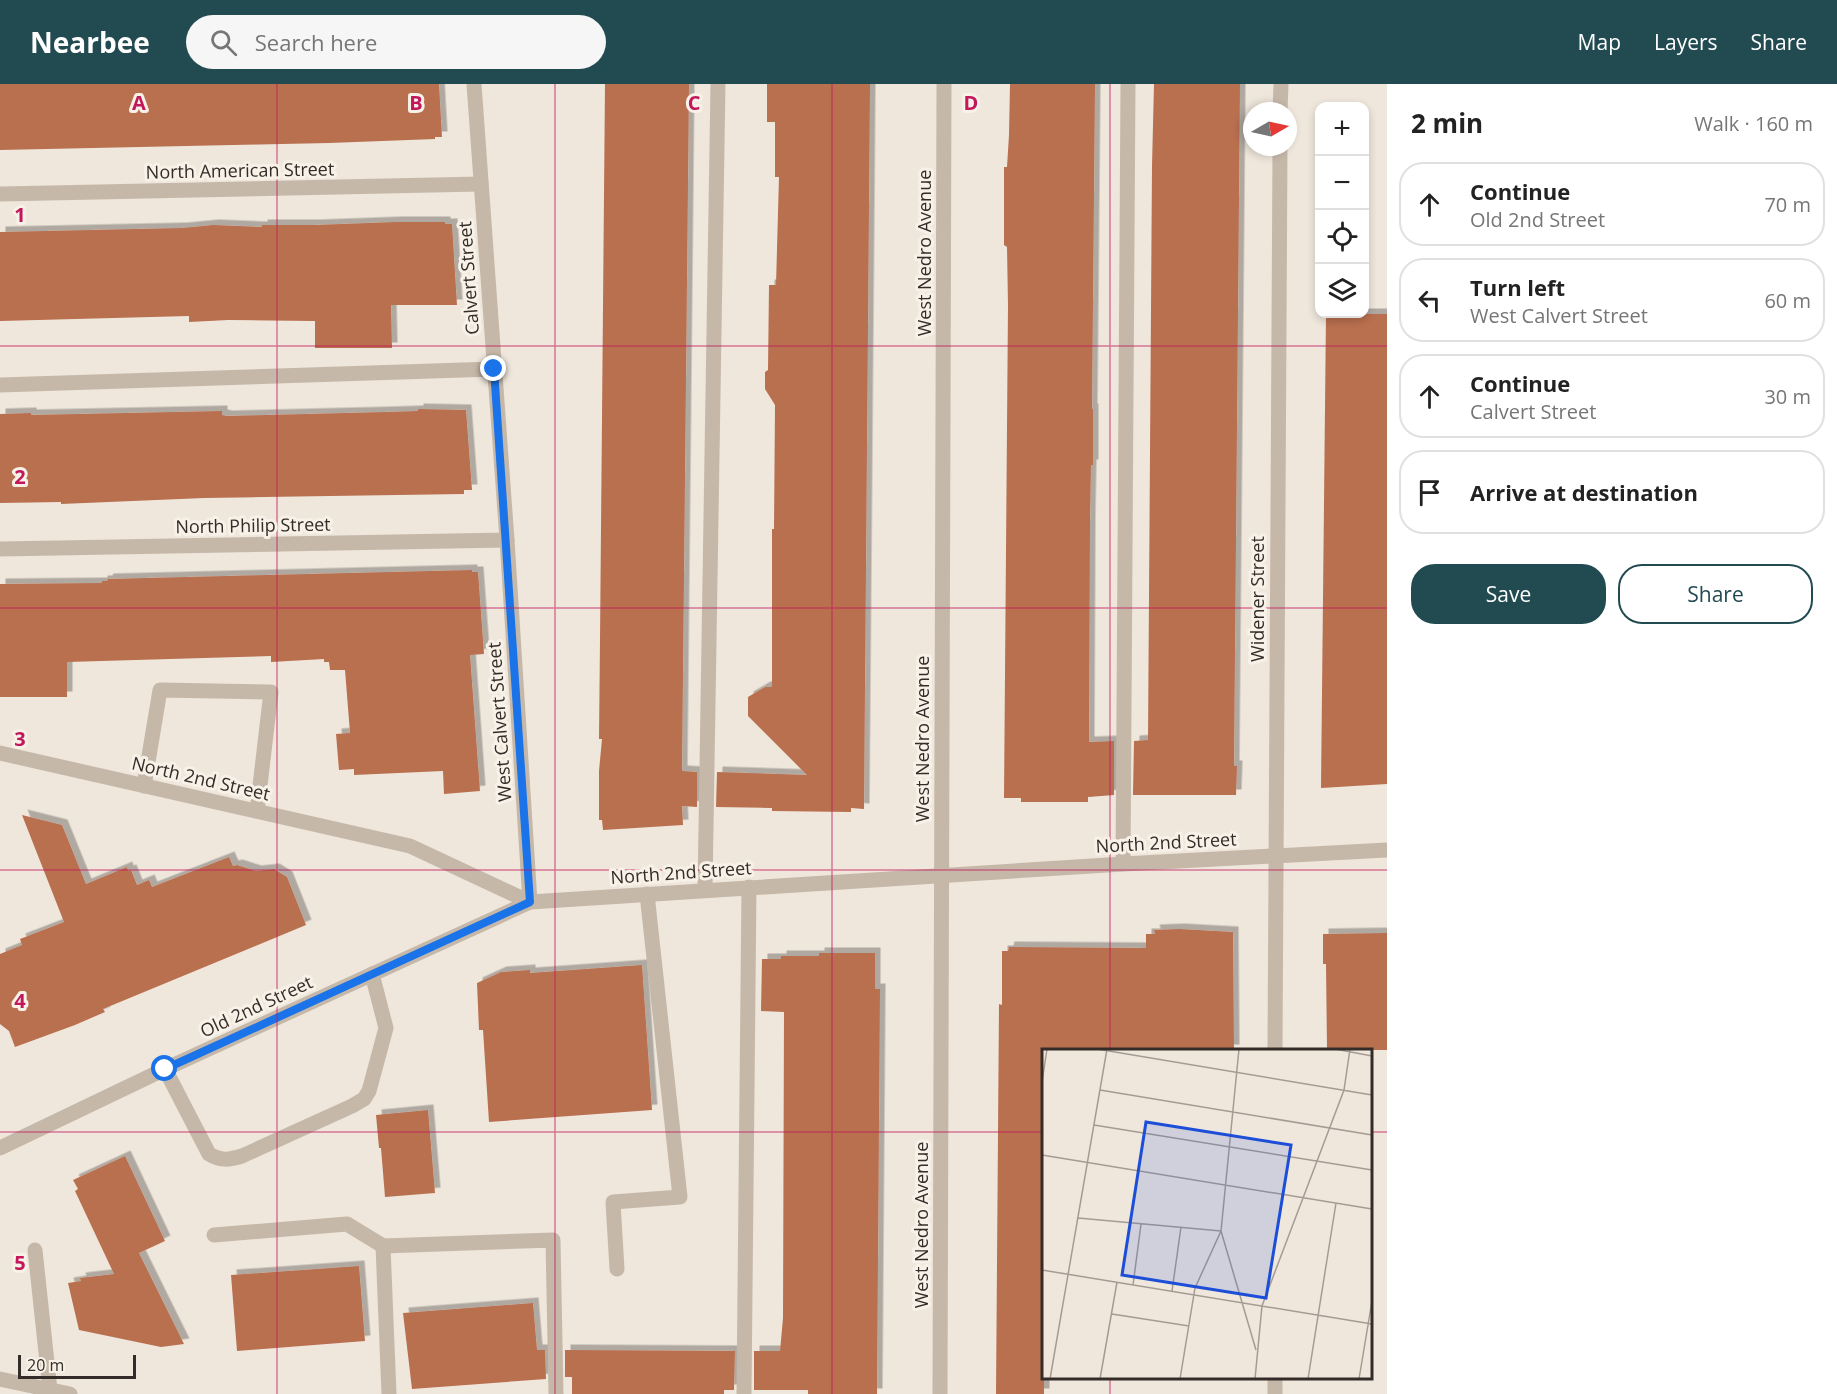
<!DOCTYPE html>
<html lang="en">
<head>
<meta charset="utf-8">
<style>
  body { margin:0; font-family:"Open Sans",sans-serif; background:#f6f6f6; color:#222 }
  .controls { position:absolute; right:18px; top:18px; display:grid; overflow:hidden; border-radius:12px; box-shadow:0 3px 9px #0003 }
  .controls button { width:54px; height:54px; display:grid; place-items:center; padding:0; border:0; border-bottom:2px solid #e0e0e0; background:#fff; color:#222; font:30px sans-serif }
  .compass { position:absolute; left:1243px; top:18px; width:54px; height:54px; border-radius:50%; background:#fff; box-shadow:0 3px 9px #0003; rotate:81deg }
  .scale { position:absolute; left:18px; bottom:15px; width:118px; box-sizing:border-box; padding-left:6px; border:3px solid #342c28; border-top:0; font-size:16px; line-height:21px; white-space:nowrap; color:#342c28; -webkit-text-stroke:4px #f7f1e8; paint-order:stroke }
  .stop { position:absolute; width:18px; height:18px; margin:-14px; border:4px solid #1a73e8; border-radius:50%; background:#fff }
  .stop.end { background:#1a73e8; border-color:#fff; box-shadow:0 2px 6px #0008 }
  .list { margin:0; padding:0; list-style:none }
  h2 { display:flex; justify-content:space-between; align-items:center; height:78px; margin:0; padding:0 24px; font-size:26px }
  h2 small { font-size:20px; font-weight:400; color:#767676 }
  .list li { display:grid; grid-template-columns:39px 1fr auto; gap:18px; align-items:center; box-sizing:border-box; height:84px; margin:0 12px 12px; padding:0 12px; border:2px solid #e0e0e0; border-radius:24px }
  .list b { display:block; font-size:22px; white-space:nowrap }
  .list p { margin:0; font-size:20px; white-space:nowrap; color:#767676 }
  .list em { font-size:20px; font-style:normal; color:#767676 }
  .actions { display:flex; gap:12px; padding:18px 24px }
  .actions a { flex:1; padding:14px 0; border:2px solid #224b51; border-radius:24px; text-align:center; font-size:21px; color:#224b51 }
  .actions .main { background:#224b51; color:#fff }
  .icon { flex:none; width:33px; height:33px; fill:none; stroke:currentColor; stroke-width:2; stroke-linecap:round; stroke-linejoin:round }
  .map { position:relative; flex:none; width:1387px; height:1310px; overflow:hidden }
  header { display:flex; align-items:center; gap:36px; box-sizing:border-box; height:84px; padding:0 30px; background:#224b51; color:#fff }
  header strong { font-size:28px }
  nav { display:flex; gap:33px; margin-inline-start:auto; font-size:21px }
  .search { width:420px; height:54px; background:#f6f6f6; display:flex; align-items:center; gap:15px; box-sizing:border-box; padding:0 21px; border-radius:33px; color:#767676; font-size:22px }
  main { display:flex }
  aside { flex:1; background:#fff }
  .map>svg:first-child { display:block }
</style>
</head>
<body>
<header>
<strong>Nearbee</strong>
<div class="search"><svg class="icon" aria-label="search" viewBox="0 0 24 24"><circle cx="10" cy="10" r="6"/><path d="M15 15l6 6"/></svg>Search here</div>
<nav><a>Map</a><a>Layers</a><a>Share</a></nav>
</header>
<main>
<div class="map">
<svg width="1387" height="1310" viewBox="0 0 1387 1310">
  <defs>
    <filter id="shadow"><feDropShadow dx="5.5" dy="-5.5" stdDeviation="0" flood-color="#0004"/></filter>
  </defs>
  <rect width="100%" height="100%" fill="#efe7dc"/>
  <g fill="#b96f50" filter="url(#shadow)">
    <path d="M0 0H439L442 53H435V55L329 59 0 66Z"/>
    <path d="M605 0H689L682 687 697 688V723L682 722 683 741 603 746 602 736H599V687L602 655H599L600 556Z"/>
    <path d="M767 0H870L864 725 851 724V728L772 727V724L716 723 717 688 807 691 748 632V613L765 603H772V445H774L775 321 765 305V288L768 286 769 201H776L779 93H775V38H767Z"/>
    <path d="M1010 0H1095L1092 325H1093V381H1091L1090 435 1089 658 1114 657V711L1088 713V718H1021V714H1004L1008 221 1007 163 1004 161V83H1007L1009 51Z"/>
    <path d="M1154 0H1240L1234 682H1237L1236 711H1133L1134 657 1148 656 1152 82Z"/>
    <path d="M396 138H445V140H452L457 221H391L392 264H315V237L228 236 189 238V232L0 237V148L182 144 213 141 262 143V141H315Z"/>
    <path d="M1326 230H1387V700L1321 704Z"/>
    <path d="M418 325 466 326 472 406H464V410L204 414 61 420V418L0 419V330L31 329V331L222 327V331L227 332 386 328 418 327Z"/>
    <path d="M472 486V488H478L484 570 470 571 480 707 444 710 443 687 354 691V685L339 686 336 650 350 649 345 586H330L329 578H324V575L271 578V572L67 578V613H0V500L102 499V497H107L108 495Z"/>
    <path d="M22 731 62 741 86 800 127 783 128 787 131 786 137 801 149 796 152 803 229 773 233 782 237 781 256 787 274 785 287 793 306 841 103 925 105 928 75 941 15 963 9 947 0 940V870L22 861 20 855 64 838Z"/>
    <path d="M1179 845 1233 848 1234 966H1044V1310H996L999 920 1002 921V867H1008L1009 863 1146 864V850H1155L1154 846Z"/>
    <path d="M1387 849V966H1327L1326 880H1323V850Z"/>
    <path d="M819 869H875V905H880L877 1310H808V1306H754V1267H780L783 1234 784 928 761 927 762 875H781V872H819Z"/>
    <path d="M642 881 652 1026 489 1038 483 946H479L477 899 501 888 530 886V889Z"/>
    <path d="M428 1026 435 1109 385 1113 381 1064H379L376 1031Z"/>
    <path d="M125 1072 165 1157 139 1169 184 1260 161 1263 79 1246 68 1199 81 1197 80 1194 114 1190 75 1107 78 1105 73 1096Z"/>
    <path d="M359 1182 365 1257 237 1267 231 1191Z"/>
    <path d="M533 1219 537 1266H545L546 1295 412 1305 403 1229Z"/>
    <path d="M565 1266 735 1267 734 1306H724V1310H572V1293H565Z"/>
  </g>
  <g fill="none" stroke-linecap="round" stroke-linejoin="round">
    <g stroke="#c6b8a9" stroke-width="15">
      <path d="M0 301 494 285"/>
      <path d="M144 702 160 606 271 608 257 727"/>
      <path d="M1123 780 1128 0"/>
      <path d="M705 806 718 0"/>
      <path d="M165 985 209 1070C221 1077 229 1076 242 1072L352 1022 364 1015 369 1007 386 944 372 890"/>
      <path d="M214 1151 347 1140 383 1162"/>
      <path d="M35 1166 50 1306"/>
      <path d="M617 1185 613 1118 680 1113 647 810"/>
      <path d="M389 1310 383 1162 553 1156 556 1310"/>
      <path d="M744 1310 749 803"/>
    </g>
    <g stroke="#c6b8a9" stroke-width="15">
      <path d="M1280 27 1281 0"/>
      <path d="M0 110 481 100"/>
      <path d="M0 465 507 456"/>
      <path d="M0 669 410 762 530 818 507 456 474 0"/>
      <path d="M1275 966 1280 63"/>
      <path d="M0 1295 70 1310"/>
      <path d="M940 1310 944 0"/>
      <path d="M1275 1310V1294"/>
    </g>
    <path stroke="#c6b8a9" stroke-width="15" d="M0 1064 165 985 530 818 1123 780 1387 766"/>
  </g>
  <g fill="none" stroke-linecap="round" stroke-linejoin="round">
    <path stroke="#1a73e8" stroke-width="8" d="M165 985 530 818 494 285"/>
  </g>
  <path fill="none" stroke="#c2185b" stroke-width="1.5" stroke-opacity="0.55" d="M277 0V1310M555 0V1310M832 0V1310M1110 0V966M0 262H1387M0 524H1387M0 786H1387M0 1048H1044M1370 1048H1387M1110 1294V1310"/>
  <g text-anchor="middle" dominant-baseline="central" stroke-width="6" stroke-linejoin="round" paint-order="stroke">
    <g font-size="18" fill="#342c28" stroke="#f7f1e8">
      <text transform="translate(240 86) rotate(-1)">North American Street</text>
      <text transform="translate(924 169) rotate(-90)">West Nedro Avenue</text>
      <text transform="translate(468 194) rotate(-94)">Calvert Street</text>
      <text transform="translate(253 441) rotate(-1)">North Philip Street</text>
      <text transform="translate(1257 515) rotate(-90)">Widener Street</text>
      <text transform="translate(499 638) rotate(-94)">West Calvert Street</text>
      <text transform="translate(922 655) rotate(-90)">West Nedro Avenue</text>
      <text transform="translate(201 694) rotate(13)">North 2nd Street</text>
      <text transform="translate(1166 758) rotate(-3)">North 2nd Street</text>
      <text transform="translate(681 788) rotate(-4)">North 2nd Street</text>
      <text transform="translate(256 922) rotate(-25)">Old 2nd Street</text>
      <text transform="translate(921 1141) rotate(-90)">West Nedro Avenue</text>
    </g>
  </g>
  <g transform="translate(1042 965)">
    <rect width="330" height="330" fill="#efe7dc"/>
    <path fill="none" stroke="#a49c94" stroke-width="1.5" d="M55 0 330 46M293 0 330 7M0 33 5 0M58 41 330 86M52 76 330 121M0 106 330 160M36 169 179 182M179 182 214 301M0 221 330 275M91 236 99 175M130 242 139 178M70 265 147 277M8 330 65 0M58 330 75 233M138 330 153 239 179 182 197 0M213 330 220 257 302 41 308 0M266 330 294 154M317 330 330 252"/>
    <path fill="#1d4ed8" fill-opacity="0.15" stroke="#1d4ed8" stroke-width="3" d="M104 73 249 96 224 249 80 226Z"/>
    <rect width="330" height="330" fill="none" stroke="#342c28" stroke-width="3"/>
  </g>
  <g font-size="20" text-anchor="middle" font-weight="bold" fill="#c2185b" stroke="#f7f1e8" stroke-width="6" stroke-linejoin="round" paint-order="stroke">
    <text x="139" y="26">A</text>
    <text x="416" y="26">B</text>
    <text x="694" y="26">C</text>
    <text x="971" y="26">D</text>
    <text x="20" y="138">1</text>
    <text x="20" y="400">2</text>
    <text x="20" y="662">3</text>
    <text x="20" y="924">4</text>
    <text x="20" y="1186">5</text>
  </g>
</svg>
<div class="controls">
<button>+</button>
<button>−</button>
<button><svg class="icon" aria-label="locate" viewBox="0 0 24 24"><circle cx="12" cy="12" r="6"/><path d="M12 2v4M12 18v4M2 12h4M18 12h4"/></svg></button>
<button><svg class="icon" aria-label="layers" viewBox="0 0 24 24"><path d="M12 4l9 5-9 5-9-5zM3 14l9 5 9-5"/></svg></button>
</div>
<svg class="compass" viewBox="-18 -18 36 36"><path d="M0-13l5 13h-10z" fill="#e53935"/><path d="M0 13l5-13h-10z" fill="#767676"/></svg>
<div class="scale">20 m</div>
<div class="stop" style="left:165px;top:985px"></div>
<div class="stop end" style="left:494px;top:285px"></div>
</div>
<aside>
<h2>2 min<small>Walk · 160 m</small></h2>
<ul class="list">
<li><svg class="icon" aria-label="ahead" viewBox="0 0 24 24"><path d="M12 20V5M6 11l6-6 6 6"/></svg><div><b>Continue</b><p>Old 2nd Street</p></div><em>70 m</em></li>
<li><svg class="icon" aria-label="left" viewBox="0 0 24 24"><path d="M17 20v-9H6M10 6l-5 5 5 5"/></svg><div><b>Turn left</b><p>West Calvert Street</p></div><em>60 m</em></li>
<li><svg class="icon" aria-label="ahead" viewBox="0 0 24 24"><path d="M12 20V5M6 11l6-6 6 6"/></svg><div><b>Continue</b><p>Calvert Street</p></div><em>30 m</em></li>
<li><svg class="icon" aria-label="arrive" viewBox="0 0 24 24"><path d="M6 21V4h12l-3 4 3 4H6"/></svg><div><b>Arrive at destination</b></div></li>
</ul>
<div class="actions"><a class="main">Save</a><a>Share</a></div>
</aside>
</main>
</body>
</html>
